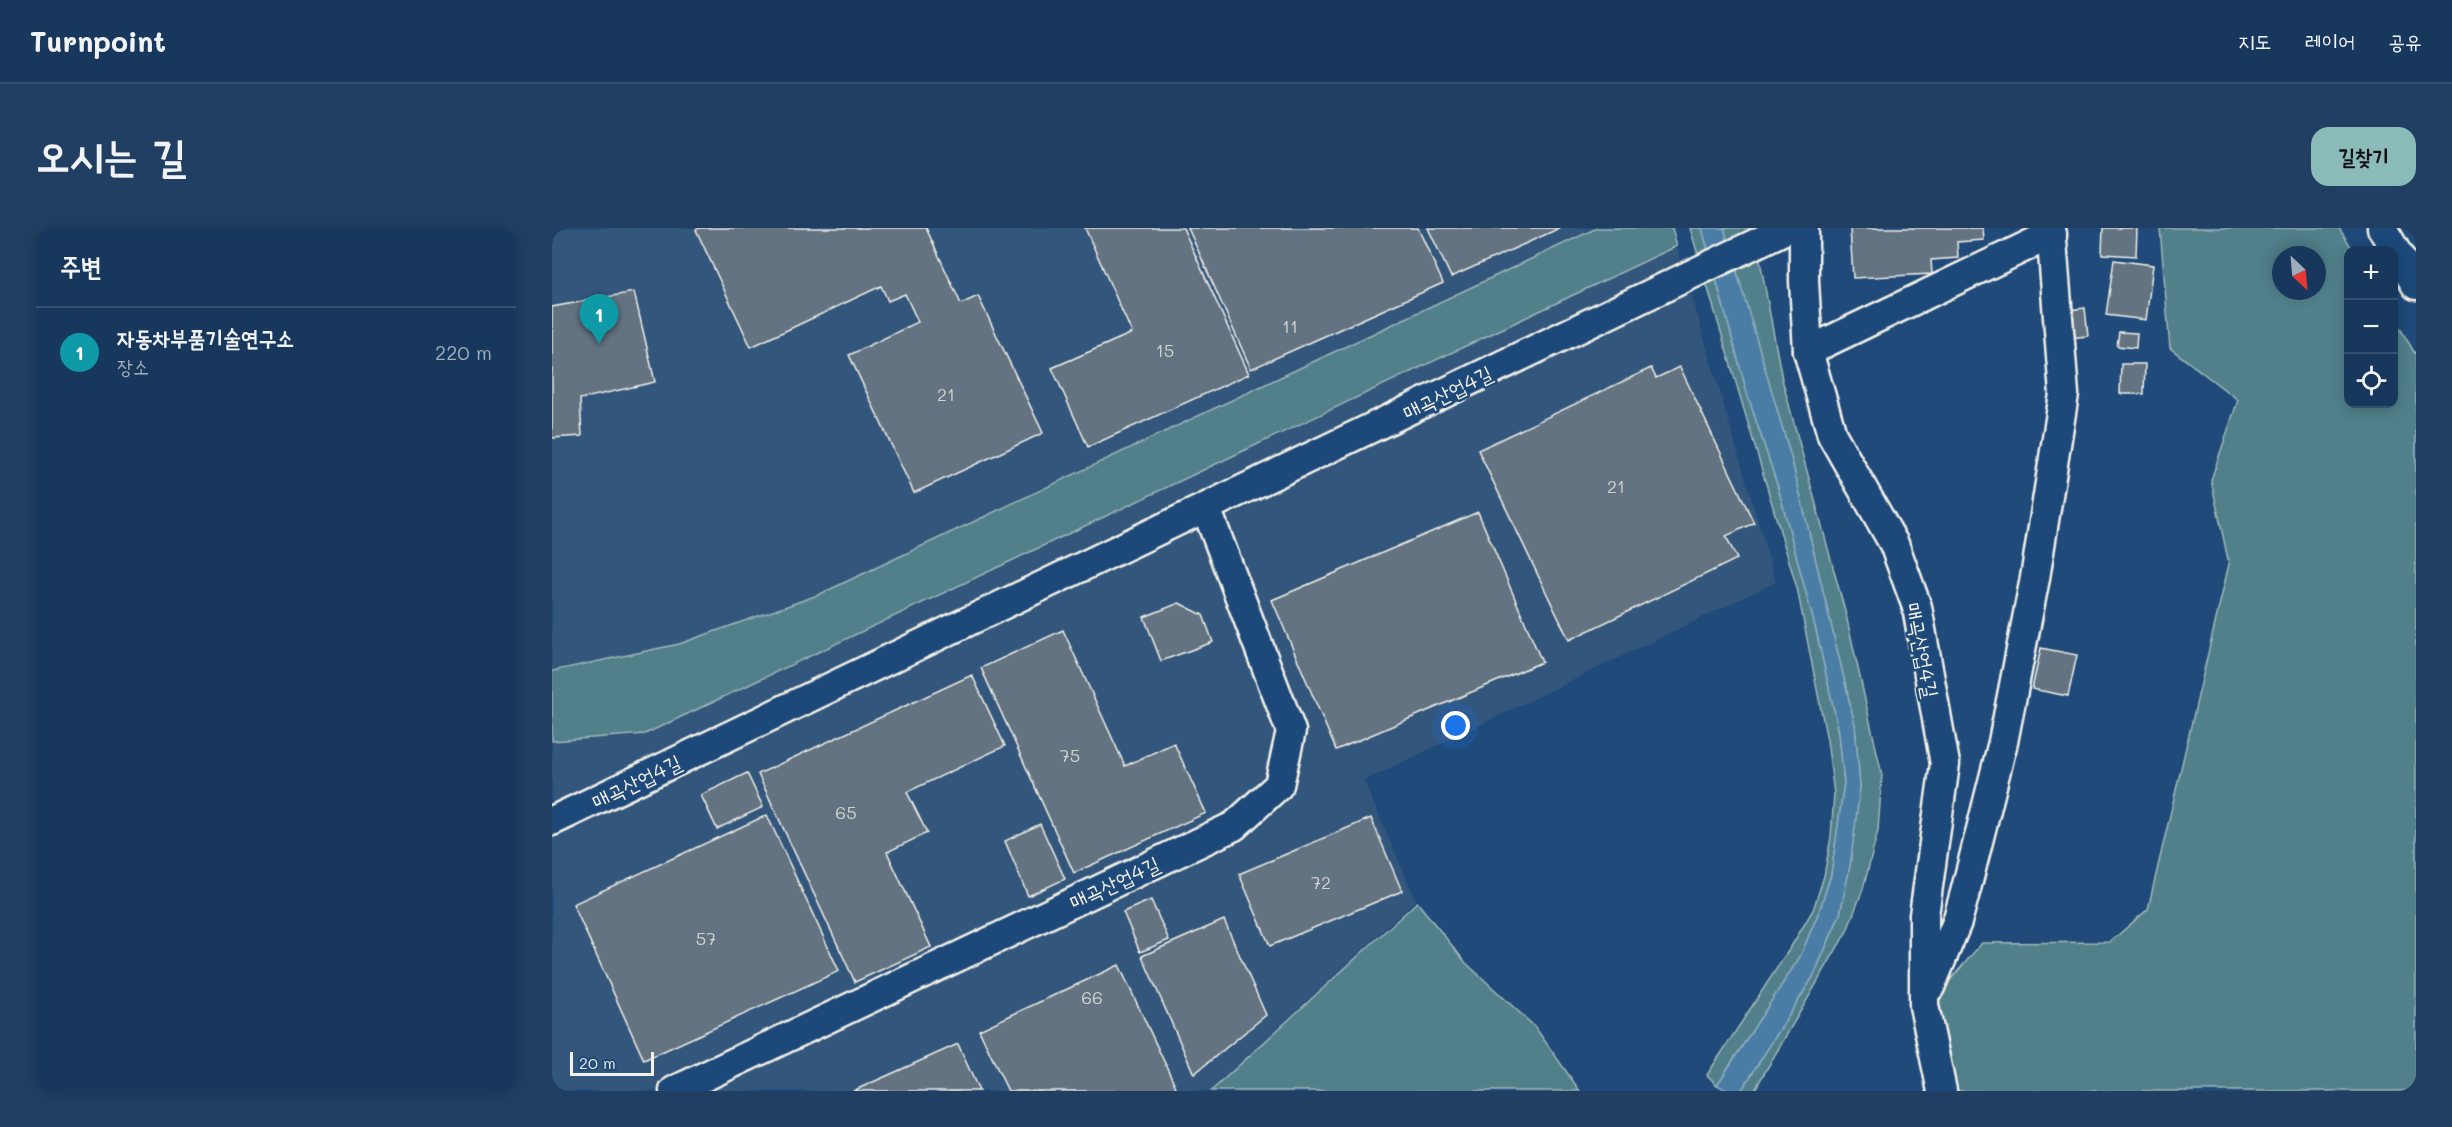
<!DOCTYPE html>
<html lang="ko">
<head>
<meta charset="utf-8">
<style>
  body { margin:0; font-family:Mali,"Poor Story",sans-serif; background:#203f62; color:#f1f3f6 }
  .controls { position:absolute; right:18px; top:18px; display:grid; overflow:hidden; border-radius:12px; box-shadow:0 3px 15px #0003 }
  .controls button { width:54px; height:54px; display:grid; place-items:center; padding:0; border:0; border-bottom:2px solid #365272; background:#17385c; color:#f1f3f6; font:30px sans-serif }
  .compass { position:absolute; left:1720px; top:18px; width:54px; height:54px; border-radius:50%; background:#17385c; box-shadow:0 3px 15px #0003; rotate:154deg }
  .scale { position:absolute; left:18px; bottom:15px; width:84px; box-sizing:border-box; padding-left:6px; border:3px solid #f4f1e8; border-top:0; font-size:16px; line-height:21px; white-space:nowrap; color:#f4f1e8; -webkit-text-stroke:4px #1f4a7a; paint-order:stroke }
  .you { position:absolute; left:904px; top:498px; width:21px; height:21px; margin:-15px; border:4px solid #fff; border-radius:50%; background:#1a73e8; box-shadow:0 0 0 9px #1a73e833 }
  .badge { display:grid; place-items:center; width:39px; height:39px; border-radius:50%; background:#8bbbb9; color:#fff; font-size:20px; font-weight:700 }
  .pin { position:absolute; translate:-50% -50px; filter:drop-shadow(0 2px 3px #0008) }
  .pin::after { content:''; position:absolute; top:32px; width:21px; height:18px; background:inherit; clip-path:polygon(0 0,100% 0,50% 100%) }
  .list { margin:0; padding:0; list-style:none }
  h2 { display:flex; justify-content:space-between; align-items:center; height:78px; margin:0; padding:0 24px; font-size:26px }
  h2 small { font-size:20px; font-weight:400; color:#9eacbb }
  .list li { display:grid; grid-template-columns:39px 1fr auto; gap:18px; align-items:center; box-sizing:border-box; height:90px; padding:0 24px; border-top:2px solid #365272 }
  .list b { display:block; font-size:22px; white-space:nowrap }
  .list p { margin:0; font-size:20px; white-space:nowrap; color:#9eacbb }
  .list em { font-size:20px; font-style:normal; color:#9eacbb }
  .icon { flex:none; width:33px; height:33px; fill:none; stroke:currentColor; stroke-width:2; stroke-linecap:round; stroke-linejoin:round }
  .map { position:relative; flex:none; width:1864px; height:863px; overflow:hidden; border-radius:18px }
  header { display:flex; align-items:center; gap:36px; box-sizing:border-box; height:84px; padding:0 30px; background:#17385c; border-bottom:2px solid #365272 }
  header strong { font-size:28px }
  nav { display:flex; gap:33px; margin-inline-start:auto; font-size:21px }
  .intro { display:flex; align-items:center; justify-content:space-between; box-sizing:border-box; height:144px; padding:0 36px }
  h1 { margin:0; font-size:42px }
  .button { padding:15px 27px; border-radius:18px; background:#8bbbb9; color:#111; font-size:21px; font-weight:700 }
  main { display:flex; gap:36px; padding:0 36px }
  aside { flex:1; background:#17385c; border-radius:18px; box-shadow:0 3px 15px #0003 }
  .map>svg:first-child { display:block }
</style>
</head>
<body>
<header>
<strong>Turnpoint</strong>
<nav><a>지도</a><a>레이어</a><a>공유</a></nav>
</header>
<div class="intro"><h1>오시는 길</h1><a class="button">길찾기</a></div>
<main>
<aside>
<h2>주변<small></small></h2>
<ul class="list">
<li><span class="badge" style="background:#0f9aa8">1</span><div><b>자동차부품기술연구소</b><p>장소</p></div><em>220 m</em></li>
</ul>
</aside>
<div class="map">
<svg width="1864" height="863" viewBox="0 0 1864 863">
  <rect width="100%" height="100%" fill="#1f4a7a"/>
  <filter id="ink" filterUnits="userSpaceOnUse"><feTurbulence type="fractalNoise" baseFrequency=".0167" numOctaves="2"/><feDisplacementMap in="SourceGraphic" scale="12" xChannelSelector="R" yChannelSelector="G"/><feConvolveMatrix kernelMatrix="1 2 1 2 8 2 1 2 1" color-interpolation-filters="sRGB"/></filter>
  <g filter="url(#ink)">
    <g fill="#33567c">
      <path d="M0 0H1045L266 367 127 416 0 443Z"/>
      <path d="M1125 18 1224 354 812 553 864 672 657 863H0V513L93 505Z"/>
    </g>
    <g fill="#51808a" stroke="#a2b8b9" stroke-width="1.5" fill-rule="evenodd">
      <path d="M1045 0H1120L1125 18 93 506 0 513V443L127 416 266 367Z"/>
      <path d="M1138 0H1150L1196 168 1226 259 1264 402 1287 504 1292 555 1279 647 1267 684 1248 729 1165 857 1155 847 1240 717 1261 682 1272 648 1279 609 1282 566 1275 512 1245 360Z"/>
      <path d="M1172 0H1202L1230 151 1294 387 1330 547 1326 603 1311 661 1295 703 1202 863H1189L1261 749 1288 686 1298 637 1308 559 1303 497 1240 233Z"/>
      <path d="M1608 0H1787L1801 22H1796V176H1842V90L1864 127V863H1398L1385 778 1393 758 1430 715 1558 714 1596 681 1677 336 1659 252 1686 172 1618 120ZM1729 27H1765V63H1729Z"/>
      <path d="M865 674 914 735 983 799 1028 863H659Z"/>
    </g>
    <path fill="#497da6" stroke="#8dabc0" stroke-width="1.5" d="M1150 0H1172L1240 233 1303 497 1308 559 1298 638 1288 686 1261 749 1189 863H1176L1165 857 1248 729 1267 684 1279 647 1292 555 1287 504 1264 402 1226 259 1196 168Z"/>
    <g fill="#637382" stroke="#f4f1e8" stroke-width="1.5">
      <path d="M147 0H374L409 76 426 68 491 205 362 265 297 127 366 94 353 66 336 73 329 58 199 119 144 2Z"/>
      <path d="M533 0H631L697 146 536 219 500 140 580 105Z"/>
      <path d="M636 0H866L891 55 699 141Z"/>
      <path d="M876 0H1008L899 49Z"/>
      <path d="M1298 0H1431L1432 12 1405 14 1406 30 1379 32 1380 46 1301 50Z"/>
      <path d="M1551 0H1585L1584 28 1550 26Z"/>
      <path d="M1562 32 1601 37 1594 92 1554 87Z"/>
      <path d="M82 64 103 154 28 171 30 208 0 210V79Z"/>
      <path d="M1533 80 1536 108 1518 110 1515 82Z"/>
      <path d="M1567 104 1585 105 1584 120 1565 118Z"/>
      <path d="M1569 136H1593L1592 166H1568Z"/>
      <path d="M1128 139 1202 295 1174 308 1185 331 1017 412 926 222 1099 140 1104 150Z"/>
      <path d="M926 284 990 434 784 522 720 372Z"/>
      <path d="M627 375 651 387 661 414 609 433 592 389Z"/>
      <path d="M511 402 573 538 622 515 654 585 522 645 429 440Z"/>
      <path d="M1489 420 1525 427 1516 468 1480 461Z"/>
      <path d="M420 447 453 518 355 564 375 605 335 624 379 719 303 754 206 546Z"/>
      <path d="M195 545 211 579 165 601 149 567Z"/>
      <path d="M215 587 287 743 92 832 21 676Z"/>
      <path d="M819 590 850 663 718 718 687 646Z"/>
      <path d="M488 596 513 651 476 668 453 613Z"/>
      <path d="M599 672 617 712 588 724 571 684Z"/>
      <path d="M672 692 714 787 642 846 590 728Z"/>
      <path d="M567 737 624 859 619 863H456L427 802Z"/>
      <path d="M406 816 427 863H301Z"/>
    </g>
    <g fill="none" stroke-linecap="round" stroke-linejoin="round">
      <defs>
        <g id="minor">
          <path d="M1252 0V53L1256 123 1280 207 1342 316 1365 379 1393 536 1372 687V778L1390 863"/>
          <path d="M1830 0 1864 57"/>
          <path d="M1256 123 1500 6"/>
          <path d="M0 593 1236 0"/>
          <path d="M1378 759 1405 694 1414 661 1451 514 1483 350 1512 166 1499 0"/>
          <path d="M122 863 682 598 727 557 739 503 654 280"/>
        </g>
      </defs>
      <use href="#minor" stroke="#f4f1e8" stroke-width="33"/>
      <use href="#minor" stroke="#1f4a7a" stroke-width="28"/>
    </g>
  </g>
  <g text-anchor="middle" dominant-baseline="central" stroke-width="5" stroke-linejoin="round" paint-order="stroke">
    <g font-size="18" fill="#d0d2ce">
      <text x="738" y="98">11</text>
      <text x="613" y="122">15</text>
      <text x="394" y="166">21</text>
      <text x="1064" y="258">21</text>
      <text x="518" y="527">75</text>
      <text x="294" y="584">65</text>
      <text x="769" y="654">72</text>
      <text x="154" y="710">57</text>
      <text x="540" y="769">66</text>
    </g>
    <g font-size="21" fill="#f4f1e8" stroke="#1f4a7a">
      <text transform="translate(895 164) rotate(-26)">매곡산업4길</text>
      <text transform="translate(1371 422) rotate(79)">매곡산업4길</text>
      <text transform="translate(84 553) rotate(-26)">매곡산업4길</text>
      <text transform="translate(562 654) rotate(-25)">매곡산업4길</text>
    </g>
  </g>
</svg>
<div class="controls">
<button>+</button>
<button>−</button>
<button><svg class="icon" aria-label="locate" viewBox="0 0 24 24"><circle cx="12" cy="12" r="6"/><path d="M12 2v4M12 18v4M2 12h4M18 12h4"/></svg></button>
</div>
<svg class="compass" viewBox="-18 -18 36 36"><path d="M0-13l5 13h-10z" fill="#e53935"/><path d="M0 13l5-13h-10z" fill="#9eacbb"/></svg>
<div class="scale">20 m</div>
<div class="you"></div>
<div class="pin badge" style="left:47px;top:116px;background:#0f9aa8">1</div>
</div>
</main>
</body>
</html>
